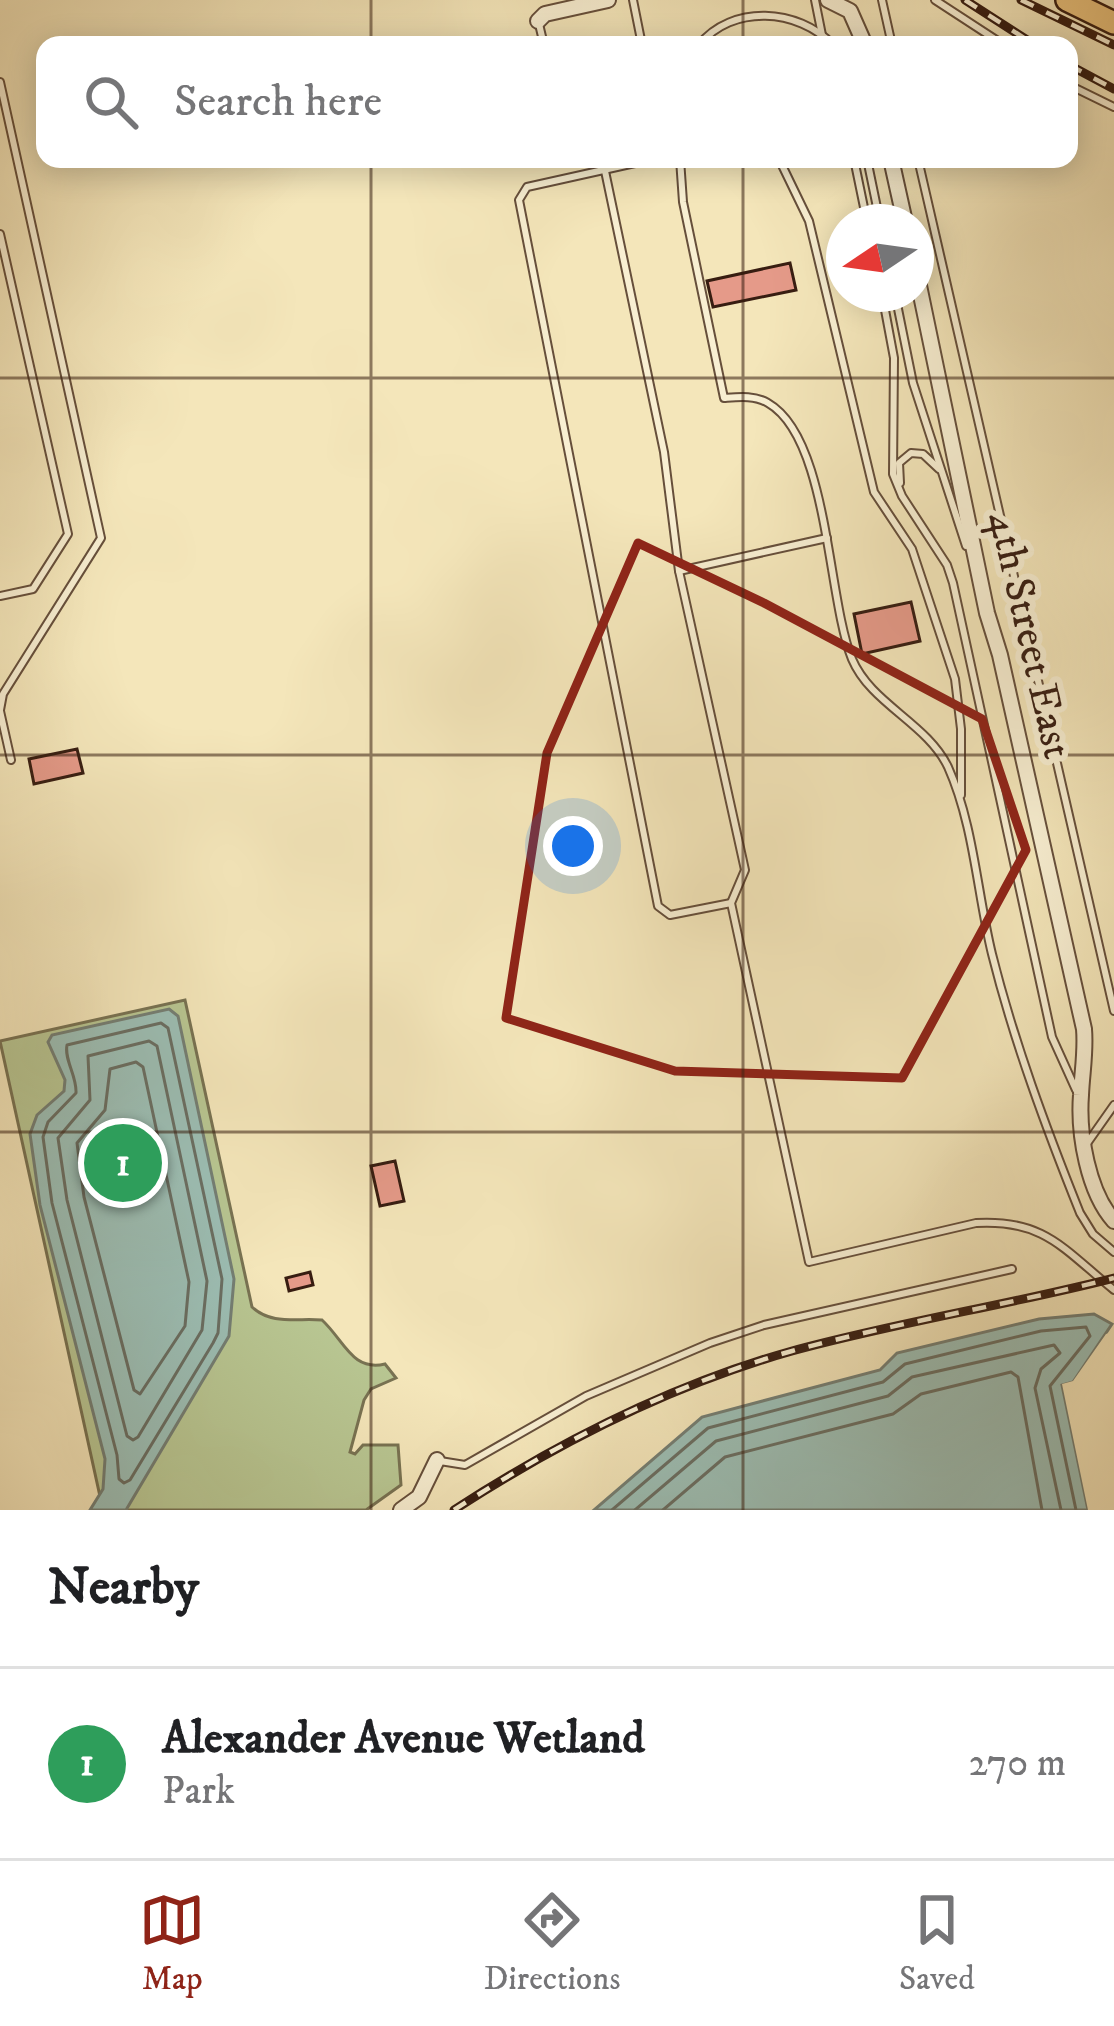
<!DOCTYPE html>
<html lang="en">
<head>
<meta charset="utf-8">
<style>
  body { margin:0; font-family:"IM FELL DW Pica",serif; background:#f2f2f2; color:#202124 }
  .compass { position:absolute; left:826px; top:204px; width:108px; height:108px; border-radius:50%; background:#fff; box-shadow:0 6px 30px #0003; rotate:257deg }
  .you { position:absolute; left:573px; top:846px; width:42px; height:42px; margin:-30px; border:9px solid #fff; border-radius:50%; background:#1a73e8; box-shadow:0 0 0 18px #1a73e833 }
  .badge { display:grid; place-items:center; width:78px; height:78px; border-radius:50%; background:#8f2418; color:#fff; font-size:39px; font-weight:700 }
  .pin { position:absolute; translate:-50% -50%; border:6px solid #fff; box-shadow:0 3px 12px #0006 }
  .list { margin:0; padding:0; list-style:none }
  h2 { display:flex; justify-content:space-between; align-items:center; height:156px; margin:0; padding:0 48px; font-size:51px }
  h2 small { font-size:39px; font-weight:400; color:#757577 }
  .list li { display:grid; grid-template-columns:78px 1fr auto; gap:36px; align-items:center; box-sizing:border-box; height:192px; padding:0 48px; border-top:3px solid #e0e0e0 }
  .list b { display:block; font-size:45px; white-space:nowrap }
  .list p { margin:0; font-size:39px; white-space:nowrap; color:#757577 }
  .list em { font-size:39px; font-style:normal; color:#757577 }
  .icon { flex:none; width:66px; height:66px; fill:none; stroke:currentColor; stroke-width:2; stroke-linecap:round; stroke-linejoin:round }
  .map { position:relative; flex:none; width:1114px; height:1510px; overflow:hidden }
  .search { position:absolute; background:#fff; box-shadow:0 6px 30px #0003; left:36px; right:36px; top:36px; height:132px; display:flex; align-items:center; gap:30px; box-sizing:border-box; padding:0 42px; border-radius:24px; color:#757577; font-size:45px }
  .sheet { height:348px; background:#fff }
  nav { display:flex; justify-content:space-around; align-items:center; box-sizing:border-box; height:168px; border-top:3px solid #e0e0e0; background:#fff; font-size:33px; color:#757577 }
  nav a { display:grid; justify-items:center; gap:6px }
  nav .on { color:#8f2418 }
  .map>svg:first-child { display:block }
</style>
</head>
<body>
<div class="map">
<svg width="1114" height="1510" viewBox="0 0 1114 1510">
  <rect width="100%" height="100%" fill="#f4e6ba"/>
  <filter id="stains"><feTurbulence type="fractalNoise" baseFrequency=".00167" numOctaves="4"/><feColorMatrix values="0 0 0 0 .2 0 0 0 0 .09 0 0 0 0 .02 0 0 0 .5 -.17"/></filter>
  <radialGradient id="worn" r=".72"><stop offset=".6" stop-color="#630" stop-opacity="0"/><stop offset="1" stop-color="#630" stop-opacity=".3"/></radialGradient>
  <path fill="#b8c692" stroke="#787252" stroke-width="3" d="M185 1000 252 1307C271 1325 297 1318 322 1320 344 1340 352 1372 385 1364L396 1378 371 1389 364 1400 350 1452 355 1454 363 1445H398L401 1485 366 1510H103L0 1041Z"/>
  <g fill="#9cbeb4" stroke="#747e73" stroke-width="3">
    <path d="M169 1009 178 1016 234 1279 229 1336 126 1510H90L103 1489 105 1459 40 1205 30 1134 37 1115 64 1091 65 1080 48 1042 52 1035Z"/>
    <path d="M1094 1314 1112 1324 1073 1382 1062 1385 1088 1510H594L702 1417 880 1370 897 1353 1039 1319Z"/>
  </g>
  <path fill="#f4e6ba" d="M1114 1332 1078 1385 1069 1389 1094 1510H1088L1062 1384 1073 1381 1106 1334Z"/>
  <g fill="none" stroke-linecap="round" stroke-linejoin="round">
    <g stroke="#6a6e62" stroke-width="3">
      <path d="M161 1023 168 1028 222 1279 218 1333 213 1343 130 1480 124 1483 119 1479 117 1455 52 1203 43 1137 48 1122 76 1093C77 1076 64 1060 67 1045Z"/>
      <path d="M149 1041 157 1046 207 1281 202 1330 138 1437 133 1440 127 1436 67 1200 58 1138 90 1100 88 1056Z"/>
      <path d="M136 1062 143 1067 189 1282 185 1326 140 1394 134 1390 84 1197 77 1143 105 1110 110 1069Z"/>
      <path d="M612 1510 708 1428 883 1382 905 1364 1041 1331 1086 1327 1090 1336 1050 1386 1076 1510"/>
      <path d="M635 1510 716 1441 888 1396 912 1377 1054 1345 1060 1353 1041 1369 1035 1388 1061 1510"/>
      <path d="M663 1510 725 1457 893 1414 921 1394 1011 1372 1018 1377 1042 1510"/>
    </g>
  </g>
  <g fill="#e59a89" stroke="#371d11" stroke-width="3">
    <path d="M790 263 796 290 713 307 707 281Z"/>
    <path d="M911 602 920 641 862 654 854 614Z"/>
    <path d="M77 749 83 773 34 784 29 759Z"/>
    <path d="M395 1161 404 1201 380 1206 371 1166Z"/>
    <path d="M310 1272 313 1285 289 1291 286 1278Z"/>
  </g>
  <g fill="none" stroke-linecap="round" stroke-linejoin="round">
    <defs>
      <g id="service">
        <path d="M633 0 642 45"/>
        <path d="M815 0 824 45"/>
        <path d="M882 0 892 45"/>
        <path d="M935 0 1004 45"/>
        <path d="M539 24 544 45"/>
        <path d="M699 45C732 4 798 8 833 45"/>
        <path d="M0 82 101 538 3 694 0 710"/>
        <path d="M1069 85 1114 107"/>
        <path d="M653 159 527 187 519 200 658 906 670 915 731 903"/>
        <path d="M680 159 683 202 724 398C738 397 755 395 768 403 829 438 827 598 852 659 871 704 927 723 948 767 974 825 977 893 992 954 1014 1042 1046 1128 1080 1213L1093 1234 1114 1252"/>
        <path d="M779 159 809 221 874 492 912 549 955 679 961 729V795"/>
        <path d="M854 159 867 222"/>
        <path d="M867 159 880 222"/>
        <path d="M918 159 1114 1011"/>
        <path d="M605 171 664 452 679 571 745 870 731 903 809 1262 976 1223C1045 1219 1064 1250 1114 1290"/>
        <path d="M0 234 68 534 33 589 0 596"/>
        <path d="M882 294 894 358 893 474 902 496 947 565 953 583 1052 1037 1076 1090"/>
        <path d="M895 294 913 383 966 546"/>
        <path d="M900 483 899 463 911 453 923 454 939 469"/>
        <path d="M679 571 827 538"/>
        <path d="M0 711 11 760"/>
        <path d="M1088 1142 1114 1105"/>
        <path d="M440 1461 465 1465 586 1396 710 1343 764 1325 1012 1269"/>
      </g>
      <g id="minor">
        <path d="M828 0 850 11 865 45"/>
        <path d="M538 21 545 14 608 0"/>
        <path d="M891 159 905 222"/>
        <path d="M916 271 987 613 1000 655 1084 1029C1086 1052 1082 1072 1081 1095 1078 1134 1088 1192 1114 1221"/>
        <path d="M401 1510 419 1497 437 1460"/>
      </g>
      <path id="trunk" d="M1067 0 1114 23"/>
    </defs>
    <use href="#service" stroke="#664f3b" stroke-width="10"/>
    <use href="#minor" stroke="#664f3b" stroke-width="18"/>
    <use href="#trunk" stroke="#371d11" stroke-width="26"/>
    <use href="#service" stroke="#f8efd2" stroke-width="6"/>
    <use href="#minor" stroke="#f8efd2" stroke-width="14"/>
    <use href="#trunk" stroke="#eac37d" stroke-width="21"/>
    <defs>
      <g id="rail">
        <path d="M965 0 1035 45"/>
        <path d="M1021 0 1114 45"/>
        <path d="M1069 65 1114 89"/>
        <path d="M454 1510C559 1442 671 1385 792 1351 898 1322 1008 1305 1114 1278"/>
      </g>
    </defs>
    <use href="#rail" stroke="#371d11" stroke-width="9"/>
    <use href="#rail" stroke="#f8efd2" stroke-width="4.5" stroke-dasharray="14" stroke-linecap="butt"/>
  </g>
  <path fill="none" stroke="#8f2418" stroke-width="9" stroke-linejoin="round" d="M638 543 764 603 982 719 1026 850 902 1078 675 1071 506 1018 547 753Z"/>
  <path fill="none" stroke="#371d11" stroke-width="3" stroke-opacity="0.55" d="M371 0V45M743 0V45M371 159V1510M743 159V1510M0 378H1114M0 755H1114M0 1132H1114"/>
  <g text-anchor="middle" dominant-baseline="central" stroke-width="12" stroke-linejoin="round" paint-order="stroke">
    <g font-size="42" fill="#371d11" stroke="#f8efd2">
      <text transform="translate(1029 635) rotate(77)">4th Street East</text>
    </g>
  </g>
  <rect width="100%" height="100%" filter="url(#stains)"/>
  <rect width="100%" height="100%" fill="url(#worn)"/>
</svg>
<svg class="compass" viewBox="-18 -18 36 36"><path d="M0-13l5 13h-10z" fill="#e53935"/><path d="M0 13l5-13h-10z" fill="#757577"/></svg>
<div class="you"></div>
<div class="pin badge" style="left:123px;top:1163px;background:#2e9e5b">1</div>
<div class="search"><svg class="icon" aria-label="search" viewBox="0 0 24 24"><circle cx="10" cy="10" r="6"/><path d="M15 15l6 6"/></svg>Search here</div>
</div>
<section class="sheet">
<h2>Nearby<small></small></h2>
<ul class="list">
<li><span class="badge" style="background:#2e9e5b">1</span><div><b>Alexander Avenue Wetland</b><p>Park</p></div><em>270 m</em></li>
</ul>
</section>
<nav>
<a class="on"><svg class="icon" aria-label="map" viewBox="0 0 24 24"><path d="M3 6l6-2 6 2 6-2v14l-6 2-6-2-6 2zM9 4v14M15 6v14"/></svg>Map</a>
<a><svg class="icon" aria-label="directions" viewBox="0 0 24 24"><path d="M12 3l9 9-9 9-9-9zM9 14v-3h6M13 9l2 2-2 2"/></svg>Directions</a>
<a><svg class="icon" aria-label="saved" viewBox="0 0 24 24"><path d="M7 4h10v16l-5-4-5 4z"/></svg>Saved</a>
</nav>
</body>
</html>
